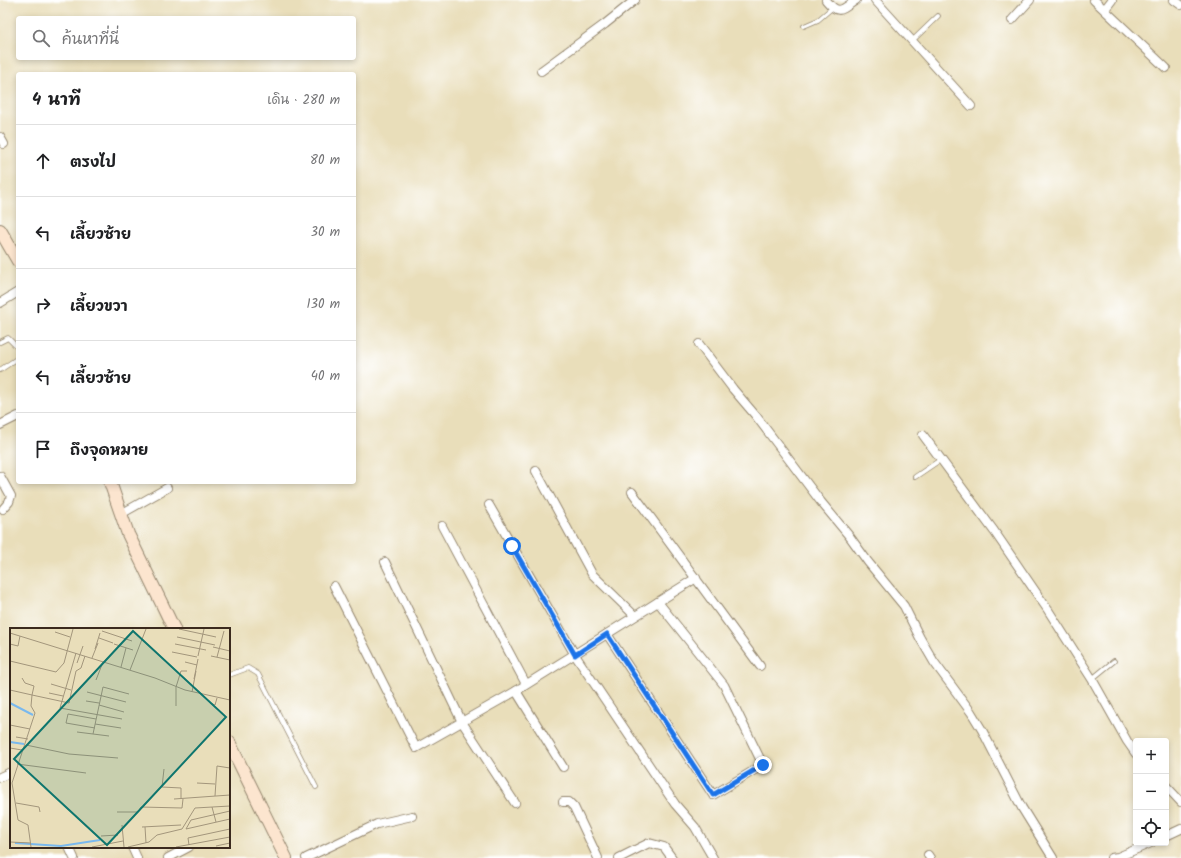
<!DOCTYPE html>
<html lang="th">
<head>
<meta charset="utf-8">
<style>
  body { margin:0; font-family:Kalam,"Playpen Sans Thai",sans-serif; background:#f6f6f6; color:#202124 }
  .controls { position:absolute; right:12px; bottom:12px; display:grid; overflow:hidden; border-radius:4px; box-shadow:0 2px 6px #0003 }
  .controls button { width:36px; height:36px; display:grid; place-items:center; padding:0; border:0; border-bottom:1px solid #e0e0e0; background:#fff; color:#202124; font:20px sans-serif }
  .stop { position:absolute; width:12px; height:12px; margin:-9px; border:3px solid #1a73e8; border-radius:50%; background:#fff }
  .stop.end { background:#1a73e8; border-color:#fff; box-shadow:0 1px 4px #0008 }
  .list { margin:0; padding:0; list-style:none }
  h2 { display:flex; justify-content:space-between; align-items:center; height:52px; margin:0; padding:0 16px; font-size:17px }
  h2 small { font-size:13px; font-weight:400; color:#757577 }
  .list li { display:grid; grid-template-columns:26px 1fr auto; gap:12px; align-items:center; box-sizing:border-box; height:72px; padding:0 16px; border-top:1px solid #e0e0e0 }
  .list b { display:block; font-size:15px; white-space:nowrap }
  .list em { font-size:13px; font-style:normal; color:#757577 }
  .icon { flex:none; width:22px; height:22px; fill:none; stroke:currentColor; stroke-width:2; stroke-linecap:round; stroke-linejoin:round }
  .map { position:relative; flex:none; width:1181px; height:858px; overflow:hidden }
  .search { position:absolute; background:#fff; box-shadow:0 2px 6px #0003; left:16px; top:16px; width:340px; height:44px; display:flex; align-items:center; gap:10px; box-sizing:border-box; padding:0 14px; border-radius:4px; color:#757577; font-size:15px }
  .panel { position:absolute; background:#fff; box-shadow:0 2px 6px #0003; left:16px; top:72px; width:340px; height:412px; border-radius:4px }
  .map>svg:first-child { display:block }
</style>
</head>
<body>
<div class="map">
<svg width="1181" height="858" viewBox="0 0 1181 858">
  <rect width="100%" height="100%" fill="#fff"/>
  <filter id="ink" filterUnits="userSpaceOnUse"><feTurbulence type="fractalNoise" baseFrequency=".025" numOctaves="2"/><feDisplacementMap in="SourceGraphic" scale="8" xChannelSelector="R" yChannelSelector="G"/><feConvolveMatrix kernelMatrix="1 2 1 2 8 2 1 2 1" color-interpolation-filters="sRGB"/></filter>
  <filter id="wash" filterUnits="userSpaceOnUse"><feTurbulence type="fractalNoise" baseFrequency=".012" numOctaves="4" result="noise"/><feDisplacementMap in="SourceGraphic" scale="16" xChannelSelector="R" yChannelSelector="G"/><feGaussianBlur stdDeviation="0.9" result="paint"/><feColorMatrix in="noise" values="0 0 0 0 0 0 0 0 0 0 0 0 0 0 0 0 0 1.4 0 .05"/><feComposite in="paint" operator="in"/></filter>
  <g filter="url(#wash)">
    <rect width="100%" height="100%" fill="#e9deba"/>
  </g>
  <g filter="url(#ink)">
    <g fill="none" stroke-linecap="round" stroke-linejoin="round">
      <defs>
        <g id="lane">
          <path d="M804 26 818 20 832 8"/>
          <path d="M913 40 938 16"/>
          <path d="M0 342 8 338 18 348"/>
          <path d="M0 370 18 358"/>
          <path d="M915 477 940 460"/>
          <path d="M229 675 248 668 258 674 316 787"/>
          <path d="M1092 679 1114 661"/>
        </g>
        <g id="street">
          <path d="M826 0C839 16 841 10 856 0"/>
          <path d="M875 0 971 106"/>
          <path d="M1094 0 1166 68"/>
          <path d="M1174 0 1181 5"/>
          <path d="M1105 9 1112 0"/>
          <path d="M1012 20 1030 0"/>
          <path d="M541 71 605 24 635 0"/>
          <path d="M0 137 4 144"/>
          <path d="M0 303 18 292"/>
          <path d="M699 344 733 389 756 416 821 502 850 537 868 562 904 606 920 638 934 662 971 712 982 730 1022 808 1053 858"/>
          <path d="M0 425 18 416"/>
          <path d="M923 435 994 531 1048 610 1092 679 1127 741 1136 754"/>
          <path d="M536 471 592 574 635 616"/>
          <path d="M0 476 11 496 9 502 3 509"/>
          <path d="M632 492 760 666"/>
          <path d="M489 505 575 655 675 804 695 827 713 858"/>
          <path d="M121 514 167 488"/>
          <path d="M442 526 526 684"/>
          <path d="M385 562 462 722 515 803"/>
          <path d="M334 586 416 748 516 691 696 578"/>
          <path d="M607 634 713 795 763 765 724 685 658 602"/>
          <path d="M516 691 563 767"/>
          <path d="M0 777 11 772"/>
          <path d="M1166 786 1181 802"/>
          <path d="M563 802H569L574 807 598 858"/>
          <path d="M1166 836 1181 829"/>
          <path d="M69 847 74 858"/>
          <path d="M132 847 137 858"/>
          <path d="M928 855 930 858"/>
          <path d="M168 858 189 847"/>
          <path d="M306 858 377 824 412 816"/>
          <path d="M619 858 649 843 664 847 672 858"/>
          <path d="M1111 858 1118 857 1151 843"/>
        </g>
        <g id="secondary">
          <path d="M0 230 18 261"/>
          <path d="M110 482 128 534 174 629"/>
          <path d="M229 742 286 858"/>
        </g>
      </defs>
      <use href="#lane" stroke="#92846c" stroke-width="5.5"/>
      <use href="#street" stroke="#92846c" stroke-width="10"/>
      <use href="#secondary" stroke="#92846c" stroke-width="14"/>
      <use href="#lane" stroke="#fff" stroke-width="4"/>
      <use href="#street" stroke="#fff" stroke-width="8"/>
      <use href="#secondary" stroke="#fce5cf" stroke-width="12"/>
    </g>
  </g>
  <g fill="none" stroke-linecap="round" stroke-linejoin="round" filter="url(#ink)">
    <path stroke="#1a73e8" stroke-width="5" d="M512 546 575 655 607 634 713 795 763 765"/>
  </g>
  <g transform="translate(10 628)">
    <rect width="220" height="220" fill="#e9deba"/>
    <path fill="none" stroke="#7ab9ee" stroke-width="2" d="M0 75 23 87M0 114 14 116M5 215 51 218 90 212"/>
    <path fill="none" stroke="#a3967c" stroke-width="1" d="M169 1 206 9M92 3 122 13M45 4 60 9M0 5 145 50 175 62 220 72M167 9 205 17M89 10 103 15M0 16 8 18 10 8M104 16 123 22M165 16 196 22M203 19 220 23M85 21 90 5M162 24 187 29M66 25 50 80 112 91M188 28 194 1M201 28 220 32M207 29 214 3M82 30 88 15M0 33 46 44 54 35 63 1M175 34 187 37M67 35 73 18M111 39 116 20M120 42 136 1M12 50 15 55 24 58 22 67M184 51 188 31M86 52 93 34M41 56 61 62M0 62 22 67M77 64 116 74M182 64 186 43M39 65 53 68M76 73 89 75M200 75 205 77 207 70M89 77 114 84M166 78V59L171 43H177M85 96 111 100M0 97 20 101M85 100 56 95 58 86 86 91M67 104 99 108M83 106 93 59 119 66M6 109 18 111M16 117 59 126 108 130M0 120 12 122M7 136 76 145M154 141 152 159 171 160V171M187 155 205 156M205 168 207 138 220 140M164 171 220 167M6 175 29 179 30 184M202 179 206 194M107 184H128L131 179 172 180 173 171M112 197 114 219M132 199 171 197M135 199 136 215M176 201 181 192 220 183M176 201 220 191M91 208 108 207M0 214 21 215M179 217 178 210 220 201M206 218 220 215M21 219 18 197 8 192 2 155 25 85 21 78 22 67 59 75 66 43 71 40 75 28M82 219 113 213M118 219 139 214 147 207 172 201 185 180 220 178M166 219 220 209"/>
    <path fill="#0f766e" fill-opacity="0.15" stroke="#0f766e" stroke-width="2" d="M123 3 216 89 97 217 4 131Z"/>
    <rect width="220" height="220" fill="none" stroke="#3b2a1e" stroke-width="2"/>
  </g>
</svg>
<div class="controls">
<button>+</button>
<button>−</button>
<button><svg class="icon" aria-label="locate" viewBox="0 0 24 24"><circle cx="12" cy="12" r="6"/><path d="M12 2v4M12 18v4M2 12h4M18 12h4"/></svg></button>
</div>
<div class="stop" style="left:512px;top:546px"></div>
<div class="stop end" style="left:763px;top:765px"></div>
<div class="search"><svg class="icon" aria-label="search" viewBox="0 0 24 24"><circle cx="10" cy="10" r="6"/><path d="M15 15l6 6"/></svg>ค้นหาที่นี่</div>
<section class="panel">
<h2>4 นาที<small>เดิน · 280 m</small></h2>
<ul class="list">
<li><svg class="icon" aria-label="ahead" viewBox="0 0 24 24"><path d="M12 20V5M6 11l6-6 6 6"/></svg><div><b>ตรงไป</b></div><em>80 m</em></li>
<li><svg class="icon" aria-label="left" viewBox="0 0 24 24"><path d="M17 20v-9H6M10 6l-5 5 5 5"/></svg><div><b>เลี้ยวซ้าย</b></div><em>30 m</em></li>
<li><svg class="icon" aria-label="right" viewBox="0 0 24 24"><path d="M7 20v-9h11M14 6l5 5-5 5"/></svg><div><b>เลี้ยวขวา</b></div><em>130 m</em></li>
<li><svg class="icon" aria-label="left" viewBox="0 0 24 24"><path d="M17 20v-9H6M10 6l-5 5 5 5"/></svg><div><b>เลี้ยวซ้าย</b></div><em>40 m</em></li>
<li><svg class="icon" aria-label="arrive" viewBox="0 0 24 24"><path d="M6 21V4h12l-3 4 3 4H6"/></svg><div><b>ถึงจุดหมาย</b></div></li>
</ul>
</section>
</div>
</body>
</html>
